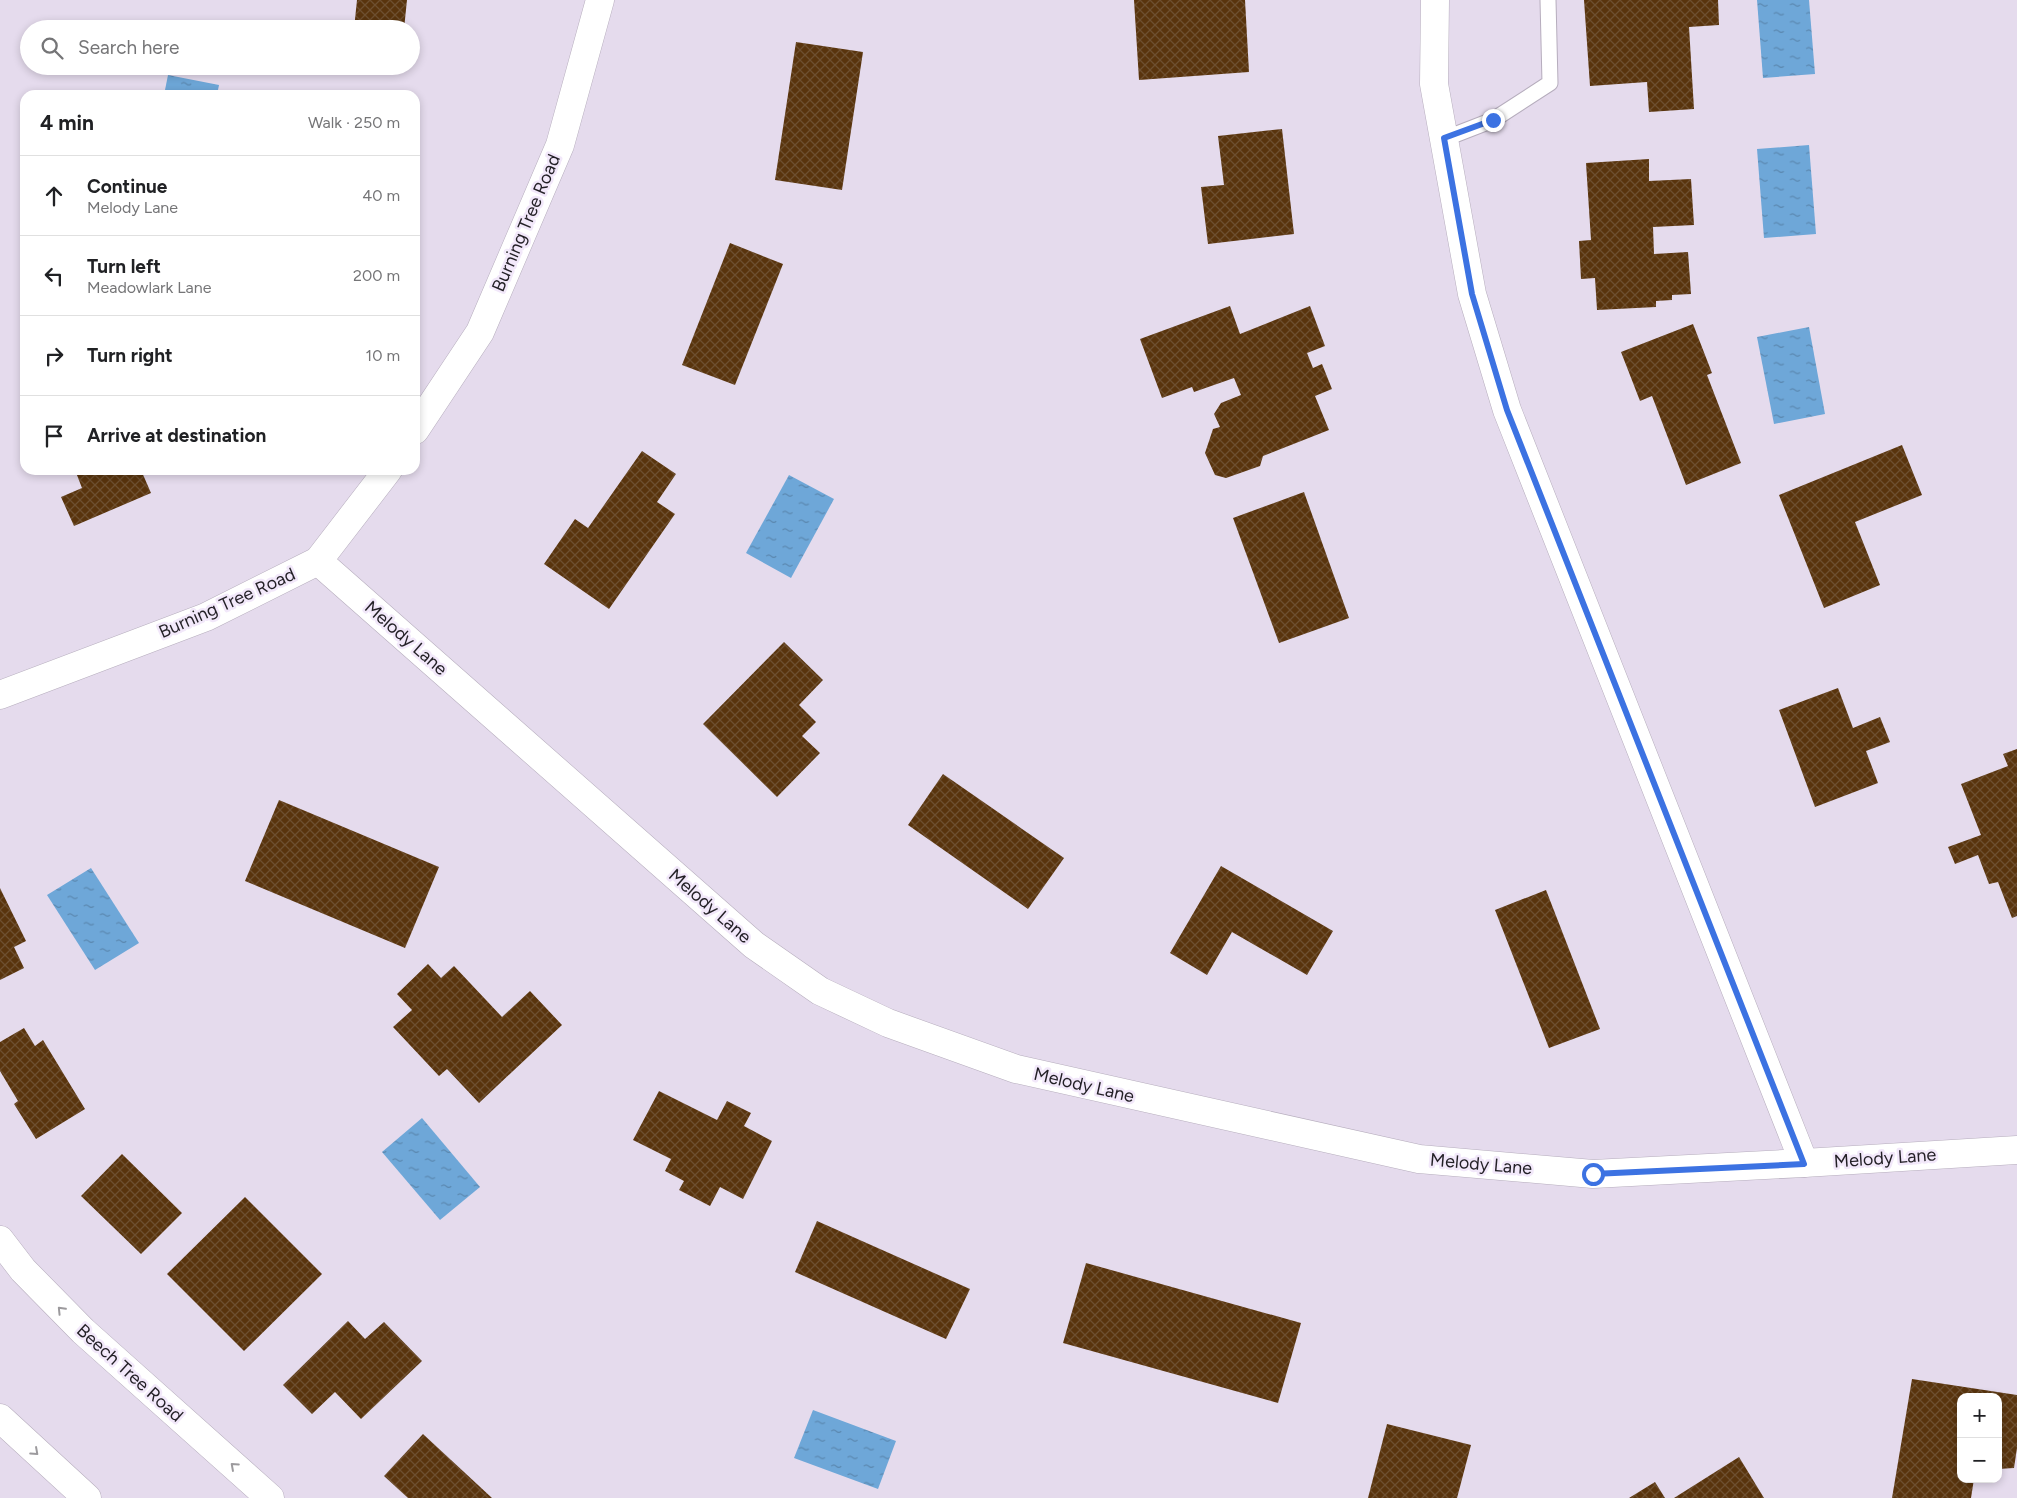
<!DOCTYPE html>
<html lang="en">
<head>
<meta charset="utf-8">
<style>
  body { margin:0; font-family:Figtree,sans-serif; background:#f6f6f6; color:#202124 }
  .controls { position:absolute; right:15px; bottom:15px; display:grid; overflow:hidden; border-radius:10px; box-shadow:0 2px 8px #0003 }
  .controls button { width:45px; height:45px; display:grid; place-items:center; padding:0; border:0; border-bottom:1px solid #e0e0e0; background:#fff; color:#202124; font:25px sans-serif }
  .stop { position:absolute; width:15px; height:15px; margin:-11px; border:4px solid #3c72e2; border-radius:50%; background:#fff }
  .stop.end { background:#3c72e2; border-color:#fff; box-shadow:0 1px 5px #0008 }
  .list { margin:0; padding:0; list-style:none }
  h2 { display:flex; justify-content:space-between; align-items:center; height:65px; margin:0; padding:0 20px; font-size:21px }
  h2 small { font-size:16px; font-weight:400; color:#757577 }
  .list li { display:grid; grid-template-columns:32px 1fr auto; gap:15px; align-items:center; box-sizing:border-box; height:80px; padding:0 20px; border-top:1px solid #e0e0e0 }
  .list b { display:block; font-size:19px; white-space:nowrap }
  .list p { margin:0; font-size:16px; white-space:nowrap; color:#757577 }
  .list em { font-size:16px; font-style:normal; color:#757577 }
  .icon { flex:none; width:28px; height:28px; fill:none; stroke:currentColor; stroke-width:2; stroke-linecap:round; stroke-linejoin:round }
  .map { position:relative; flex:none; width:2017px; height:1498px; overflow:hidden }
  .search { position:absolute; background:#fff; box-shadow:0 2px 8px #0003; left:20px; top:20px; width:400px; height:55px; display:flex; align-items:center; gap:12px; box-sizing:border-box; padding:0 18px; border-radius:28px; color:#757577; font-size:19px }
  .panel { position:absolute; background:#fff; box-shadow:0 2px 8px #0003; left:20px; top:90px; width:400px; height:385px; border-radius:15px }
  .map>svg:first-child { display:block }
</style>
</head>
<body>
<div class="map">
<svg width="2017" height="1498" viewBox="0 0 2017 1498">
  <defs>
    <pattern id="water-ripples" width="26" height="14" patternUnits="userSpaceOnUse" patternTransform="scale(1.25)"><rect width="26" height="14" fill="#6ea7d8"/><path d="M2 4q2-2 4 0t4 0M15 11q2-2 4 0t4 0" fill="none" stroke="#5a87af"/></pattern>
    <pattern id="building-cross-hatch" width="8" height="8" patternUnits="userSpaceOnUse" patternTransform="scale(1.25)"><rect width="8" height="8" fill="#59340d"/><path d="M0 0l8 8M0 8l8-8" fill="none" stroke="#6d4f30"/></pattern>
  </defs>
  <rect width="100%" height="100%" fill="#e5dbed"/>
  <g fill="url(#water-ripples)">
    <path d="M1757 0H1809L1815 74 1763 78Z"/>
    <path d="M168 75 219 85 217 95H164Z"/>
    <path d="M1809 145 1816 234 1764 238 1757 149Z"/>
    <path d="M1809 327 1825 414 1774 424 1757 337Z"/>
    <path d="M789 475 834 499 791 578 746 553Z"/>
    <path d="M91 868 139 943 95 970 47 895Z"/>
    <path d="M422 1118 480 1187 440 1220 382 1152Z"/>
    <path d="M813 1410 896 1441 878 1489 794 1458Z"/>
  </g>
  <g fill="url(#building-cross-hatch)">
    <path d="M357 0H407L404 29H354Z"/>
    <path d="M1134 0H1245L1249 72 1139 80Z"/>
    <path d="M1584 0H1718L1719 25 1689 27 1694 109 1649 112 1647 82 1590 86Z"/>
    <path d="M298 21 352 28V29H297Z"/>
    <path d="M796 42 863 52 842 190 775 180Z"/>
    <path d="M370 66H399V71Z"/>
    <path d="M1282 129 1294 234 1208 244 1201 187 1224 185 1218 136Z"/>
    <path d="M1649 159V181L1691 179 1694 225 1653 227 1654 254 1688 252 1691 294 1672 295V300L1656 301V307L1597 310 1595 278 1581 279 1579 241 1591 240 1586 163Z"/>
    <path d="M730 243 783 264 735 385 682 365Z"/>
    <path d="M1230 306 1240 334 1310 306 1325 346 1307 353 1313 368 1322 364 1332 389 1315 396 1329 430 1263 456 1260 466 1226 478 1215 475 1205 453 1213 429 1220 427 1214 414 1221 403 1241 395 1234 378 1194 392 1192 387 1162 398 1140 339Z"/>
    <path d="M1693 324 1712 373 1707 375 1741 463 1686 485 1652 396 1640 401 1621 352Z"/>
    <path d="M1902 445 1922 495 1855 522 1880 585 1824 608 1779 495Z"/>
    <path d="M642 451 676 474 657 502 675 514 609 609 544 564 575 519 588 528Z"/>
    <path d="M75 470H141L151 493 74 526 61 497 82 488Z"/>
    <path d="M1304 492 1349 618 1279 643 1233 518Z"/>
    <path d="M784 642 823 680 799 705 816 722 802 736 820 753 777 797 703 724Z"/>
    <path d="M1838 688 1853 728 1880 717 1890 742 1866 751 1878 783 1815 807 1779 710Z"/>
    <path d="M2017 749V916L2012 918 1998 882 1989 884 1978 855 1955 864 1948 847 1981 835 1961 784 2008 766 2003 754Z"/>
    <path d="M943 774 1064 858 1028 909 908 825Z"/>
    <path d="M279 800 439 867 405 948 245 881Z"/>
    <path d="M1221 866 1333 931 1307 975 1232 932 1207 975 1170 953Z"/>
    <path d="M0 888 26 941 14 947 24 968 0 980Z"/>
    <path d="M1546 890 1600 1029 1549 1048 1495 910Z"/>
    <path d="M428 964 441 978 454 966 502 1017 530 991 562 1025 479 1103 447 1069 439 1076 393 1027 412 1010 397 994Z"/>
    <path d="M24 1028 35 1046 43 1040 85 1109 36 1139 14 1104 18 1101 0 1071V1042Z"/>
    <path d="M659 1091 717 1120 727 1101 751 1113 744 1126 772 1141 743 1199 720 1187 710 1206 679 1190 684 1181 665 1171 671 1159 633 1140Z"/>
    <path d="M122 1154 182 1213 141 1254 81 1196Z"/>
    <path d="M245 1197 322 1274 244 1351 167 1274Z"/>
    <path d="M817 1221 970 1289 946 1339 795 1272Z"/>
    <path d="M1086 1263 1301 1323 1278 1403 1063 1343Z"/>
    <path d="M348 1321 365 1339 384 1322 422 1361 361 1419 335 1392 312 1414 283 1385Z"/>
    <path d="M1912 1379 2017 1395V1448L2014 1468 1998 1469V1397H1961V1479H1974L1971 1498H1892Z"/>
    <path d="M1387 1424 1471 1445 1457 1498H1368Z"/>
    <path d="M423 1434 492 1498H408L384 1476Z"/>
    <path d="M1739 1457 1764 1498H1674Z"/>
    <path d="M1655 1482 1665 1498H1629Z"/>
  </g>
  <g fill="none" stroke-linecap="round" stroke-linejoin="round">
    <defs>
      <path id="lane" d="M1444 139 1493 120 1550 83 1548 0"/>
      <g id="street">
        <path d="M1435 0 1434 84 1472 294 1507 410 1804 1163"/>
        <path d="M415 430 480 332 560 145 600 0"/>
        <path d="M318 561 754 945 820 991 888 1023 1016 1069 1419 1159 1593 1174 1804 1163 2017 1150"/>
        <path d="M0 695 206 617 318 561 388 470"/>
        <path d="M0 1240 23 1270 83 1331 270 1498"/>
        <path d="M0 1418 87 1498"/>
      </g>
    </defs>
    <use href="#lane" stroke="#b6adbd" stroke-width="17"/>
    <use href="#street" stroke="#b6adbd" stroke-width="29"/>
    <use href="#lane" stroke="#fff" stroke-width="15"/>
    <use href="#street" stroke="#fff" stroke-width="28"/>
  </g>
  <defs><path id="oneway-chevron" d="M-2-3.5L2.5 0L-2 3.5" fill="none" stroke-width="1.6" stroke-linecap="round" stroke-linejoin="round" transform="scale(1.25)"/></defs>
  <g stroke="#9c9a9d">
    <use href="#oneway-chevron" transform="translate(61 1310) rotate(-134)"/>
    <use href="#oneway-chevron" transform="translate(35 1452) rotate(42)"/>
    <use href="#oneway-chevron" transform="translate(234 1466) rotate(-138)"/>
  </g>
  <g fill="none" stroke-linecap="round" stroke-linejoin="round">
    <path stroke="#3c72e2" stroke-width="6" d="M1493 120 1444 138 1472 294 1507 410 1804 1164 1593 1174"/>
  </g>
  <g text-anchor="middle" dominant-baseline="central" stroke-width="5" stroke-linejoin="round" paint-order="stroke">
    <g font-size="18" fill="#221f25" stroke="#f2e8fa">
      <text transform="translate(526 223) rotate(-67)">Burning Tree Road</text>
      <text transform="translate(227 603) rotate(-24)">Burning Tree Road</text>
      <text transform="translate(406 638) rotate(41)">Melody Lane</text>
      <text transform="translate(710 906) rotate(41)">Melody Lane</text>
      <text transform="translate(1084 1085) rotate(13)">Melody Lane</text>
      <text transform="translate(1885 1158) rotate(-4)">Melody Lane</text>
      <text transform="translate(1481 1164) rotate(5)">Melody Lane</text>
      <text transform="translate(130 1373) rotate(42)">Beech Tree Road</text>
    </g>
  </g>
</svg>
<div class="controls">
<button>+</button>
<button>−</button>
</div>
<div class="stop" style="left:1593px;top:1174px"></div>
<div class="stop end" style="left:1493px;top:120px"></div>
<div class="search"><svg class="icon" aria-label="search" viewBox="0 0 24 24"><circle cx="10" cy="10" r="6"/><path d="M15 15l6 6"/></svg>Search here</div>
<section class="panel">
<h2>4 min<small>Walk · 250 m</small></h2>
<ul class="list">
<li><svg class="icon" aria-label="ahead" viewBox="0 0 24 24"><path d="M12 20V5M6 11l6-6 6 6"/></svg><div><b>Continue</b><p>Melody Lane</p></div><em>40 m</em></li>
<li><svg class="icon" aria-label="left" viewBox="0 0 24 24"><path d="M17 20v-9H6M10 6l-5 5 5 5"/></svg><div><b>Turn left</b><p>Meadowlark Lane</p></div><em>200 m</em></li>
<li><svg class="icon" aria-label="right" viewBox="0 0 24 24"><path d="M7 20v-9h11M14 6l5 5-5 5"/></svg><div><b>Turn right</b></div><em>10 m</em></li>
<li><svg class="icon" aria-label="arrive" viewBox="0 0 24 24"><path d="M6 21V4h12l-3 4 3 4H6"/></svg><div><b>Arrive at destination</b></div></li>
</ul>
</section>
</div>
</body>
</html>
